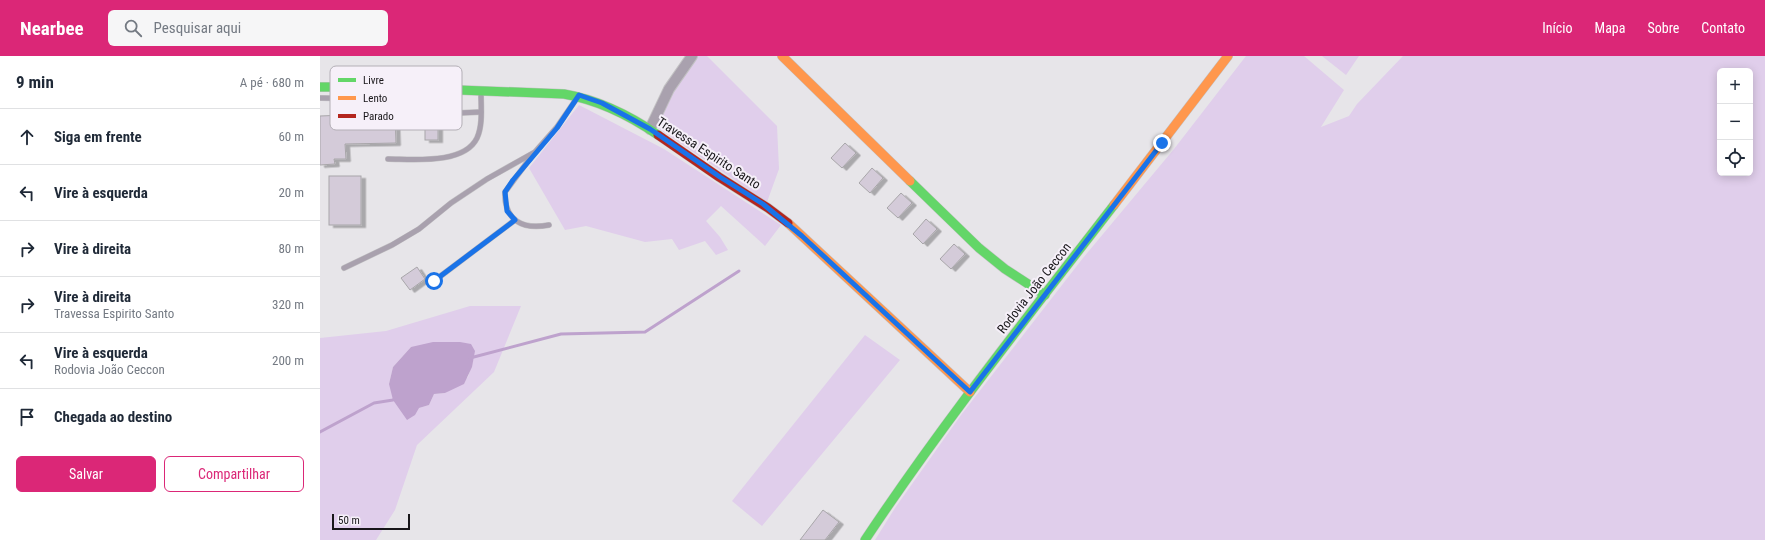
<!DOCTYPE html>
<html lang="pt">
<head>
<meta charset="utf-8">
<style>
  body { margin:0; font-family:"Roboto Condensed",sans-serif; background:#f6f6f7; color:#1f2937 }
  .controls { position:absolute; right:12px; top:12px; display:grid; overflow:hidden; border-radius:6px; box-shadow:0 2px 10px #0003 }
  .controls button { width:36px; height:36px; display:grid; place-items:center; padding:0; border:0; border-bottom:1px solid #e0e1e3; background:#fff; color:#1f2937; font:20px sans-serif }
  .scale { position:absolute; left:12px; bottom:10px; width:78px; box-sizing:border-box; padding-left:4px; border:2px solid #181619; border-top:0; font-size:11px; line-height:14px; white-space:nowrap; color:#181619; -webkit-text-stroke:3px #f6f0f9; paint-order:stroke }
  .stop { position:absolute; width:12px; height:12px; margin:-9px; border:3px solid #1a73e8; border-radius:50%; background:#fff }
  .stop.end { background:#1a73e8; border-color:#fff; box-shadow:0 1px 4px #0008 }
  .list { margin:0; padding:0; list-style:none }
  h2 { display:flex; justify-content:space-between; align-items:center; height:52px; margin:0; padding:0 16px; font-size:17px }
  h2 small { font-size:13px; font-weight:400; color:#747a83 }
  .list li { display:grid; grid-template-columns:26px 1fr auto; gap:12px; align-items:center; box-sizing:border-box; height:56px; padding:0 16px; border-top:1px solid #e0e1e3 }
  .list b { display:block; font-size:15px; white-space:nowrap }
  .list p { margin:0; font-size:13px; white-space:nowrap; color:#747a83 }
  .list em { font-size:13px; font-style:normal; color:#747a83 }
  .actions { display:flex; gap:8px; padding:12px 16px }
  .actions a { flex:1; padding:9px 0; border:1px solid #db2777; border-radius:6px; text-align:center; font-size:14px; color:#db2777 }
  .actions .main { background:#db2777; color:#fff }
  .icon { flex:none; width:22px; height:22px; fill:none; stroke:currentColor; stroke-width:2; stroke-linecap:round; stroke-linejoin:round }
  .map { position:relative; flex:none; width:1445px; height:484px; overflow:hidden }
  header { display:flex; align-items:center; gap:24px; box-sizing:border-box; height:56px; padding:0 20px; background:#db2777; color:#fff }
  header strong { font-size:19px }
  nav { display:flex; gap:22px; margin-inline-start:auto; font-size:14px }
  .search { width:280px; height:36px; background:#f6f6f7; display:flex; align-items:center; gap:10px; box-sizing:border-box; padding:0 14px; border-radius:6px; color:#747a83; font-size:15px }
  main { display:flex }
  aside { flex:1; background:#fff }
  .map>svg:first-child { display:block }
</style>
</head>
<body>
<header>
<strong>Nearbee</strong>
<div class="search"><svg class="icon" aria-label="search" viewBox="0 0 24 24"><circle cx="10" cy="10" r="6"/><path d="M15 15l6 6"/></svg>Pesquisar aqui</div>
<nav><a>Início</a><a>Mapa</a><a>Sobre</a><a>Contato</a></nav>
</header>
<main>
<aside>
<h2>9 min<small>A pé · 680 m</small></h2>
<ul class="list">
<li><svg class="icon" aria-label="ahead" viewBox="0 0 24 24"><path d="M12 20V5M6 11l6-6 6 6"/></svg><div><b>Siga em frente</b></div><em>60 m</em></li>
<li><svg class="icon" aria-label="left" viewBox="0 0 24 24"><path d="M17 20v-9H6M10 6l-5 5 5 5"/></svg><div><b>Vire à esquerda</b></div><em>20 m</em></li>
<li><svg class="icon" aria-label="right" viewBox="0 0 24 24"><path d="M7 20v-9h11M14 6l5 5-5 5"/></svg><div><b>Vire à direita</b></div><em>80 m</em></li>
<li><svg class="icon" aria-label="right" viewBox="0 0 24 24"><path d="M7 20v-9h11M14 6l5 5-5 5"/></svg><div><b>Vire à direita</b><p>Travessa Espirito Santo</p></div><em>320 m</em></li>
<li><svg class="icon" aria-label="left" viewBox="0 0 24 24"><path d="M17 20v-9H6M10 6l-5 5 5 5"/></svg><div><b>Vire à esquerda</b><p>Rodovia João Ceccon</p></div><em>200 m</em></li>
<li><svg class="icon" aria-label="arrive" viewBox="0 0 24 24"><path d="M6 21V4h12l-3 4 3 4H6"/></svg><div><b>Chegada ao destino</b></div></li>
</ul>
<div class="actions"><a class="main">Salvar</a><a>Compartilhar</a></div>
</aside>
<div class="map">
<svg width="1445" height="484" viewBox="0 0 1445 484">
  <defs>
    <filter id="shadow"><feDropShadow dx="4.5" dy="2.5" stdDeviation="0" flood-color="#0004"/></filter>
  </defs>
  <rect width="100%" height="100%" fill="#e7e5e9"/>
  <g fill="#e0ceeb" fill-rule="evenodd">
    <path d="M376 0H387L457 70 459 113 447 146 335 70 350 37Z"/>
    <path d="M926 0H984L1024 34 1001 71 1029 60 1037 48 1083 0H1445V484H555L575 452 641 359 763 202 854 93ZM1400 15H1430V117H1400Z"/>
    <path d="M1002 0H1039L1026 19Z"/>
    <path d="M259 49 344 93 461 169 445 190 401 150 386 165 400 181 408 194 396 199 385 185 359 194 352 183 325 186 266 170 245 174 209 112Z"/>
    <path d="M150 250H201L174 316 97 389 75 454 56 484H0V282L66 275ZM91 291 154 301 148 321 125 337 114 338 109 349 99 352 69 328 73 311Z"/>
    <path d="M545 279 580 304 442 470 412 445Z"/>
  </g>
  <path fill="#bea2cd" d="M113 286H140L151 288 155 295 152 311 144 328 125 337 114 338 109 349 99 352 95 359 87 364 73 344 69 328 73 311 91 291Z"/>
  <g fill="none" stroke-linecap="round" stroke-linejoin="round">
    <g stroke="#bea2cd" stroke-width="3">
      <path d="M150 302 241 278 325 276 419 215"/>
      <path d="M0 376 54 347 73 344 76 341"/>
    </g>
  </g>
  <g fill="#d4cbd9" stroke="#a8a6a9" filter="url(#shadow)">
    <path d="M75 57 76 87 25 88 26 103H14L15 108 0 109V60Z"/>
    <rect x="105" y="65" width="13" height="19"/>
    <path d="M525 87 536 97 522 112 511 102Z"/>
    <path d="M552 112 563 122 550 137 539 127Z"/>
    <rect x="9" y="120" width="32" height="49"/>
    <path d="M581 137 592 147 578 162 567 152Z"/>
    <path d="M606 163 617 173 603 188 593 178Z"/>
    <path d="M634 188 645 198 631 213 620 203Z"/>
    <path d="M97 211 105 223 90 234 81 222Z"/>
    <path d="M503 454 519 466 505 484H480Z"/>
  </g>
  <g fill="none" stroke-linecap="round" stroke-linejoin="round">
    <defs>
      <g id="lane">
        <path d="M85 33 88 50 93 59 161 56"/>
        <path d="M0 42 61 43 88 50"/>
        <path d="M211 101 185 136C184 165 203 174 229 169"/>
        <path d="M68 103C92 103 144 109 157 82 163 69 161 51 161 37"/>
        <path d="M24 212 72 189 99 173 131 147 167 123 215 96 237 71 257 42"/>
        <path d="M114 225 195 164"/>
      </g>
      <path id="street" d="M330 73 349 33 372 0"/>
      <g id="fast">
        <path d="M0 31H62L244 38C279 44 309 59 338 79"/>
        <path d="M590 125 659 192 685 213 725 239"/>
        <path d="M545 484C622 368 709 259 794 149"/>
      </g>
      <g id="slow">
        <path d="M462 0 590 125"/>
        <path d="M794 149 908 0"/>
        <path d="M468 167 650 336"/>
      </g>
      <path id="jam" d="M338 79 399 121 448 152 468 167"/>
    </defs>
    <use href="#lane" stroke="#c2c1c3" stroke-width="6"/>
    <use href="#street" stroke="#c2c1c3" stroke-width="12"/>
    <use href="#fast" stroke="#c2c1c3" stroke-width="10"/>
    <use href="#slow" stroke="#c2c1c3" stroke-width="10"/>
    <use href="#jam" stroke="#c2c1c3" stroke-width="10"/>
    <use href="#lane" stroke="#a9a1ae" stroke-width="5"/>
    <use href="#street" stroke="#a9a1ae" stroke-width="10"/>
    <use href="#fast" stroke="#63d668" stroke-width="9"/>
    <use href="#slow" stroke="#ff974d" stroke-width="9"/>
    <use href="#jam" stroke="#b3261e" stroke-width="9"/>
  </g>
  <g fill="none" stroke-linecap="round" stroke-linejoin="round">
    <path stroke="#1a73e8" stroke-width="5" d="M114 225 195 164 187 155 185 136 193 124 237 72 259 39 282 47 330 73 400 121 443 148 482 180 650 336 842 87"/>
  </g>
  <g text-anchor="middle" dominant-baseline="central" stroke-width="4" stroke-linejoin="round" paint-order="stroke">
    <g font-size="13" fill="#181619" stroke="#f6f0f9">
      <text transform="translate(389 97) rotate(33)">Travessa Espirito Santo</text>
      <text transform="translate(714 232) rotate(-52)">Rodovia João Ceccon</text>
    </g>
  </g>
  <rect x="10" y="10" width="132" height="64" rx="6" fill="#f6f0f9" stroke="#b3afb6" stroke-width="1"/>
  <rect x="18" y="22" width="18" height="4" fill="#63d668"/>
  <rect x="18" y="40" width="18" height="4" fill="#ff974d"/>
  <rect x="18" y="58" width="18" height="4" fill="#b3261e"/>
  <g font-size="11" fill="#181619">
    <text x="43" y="28">Livre</text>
    <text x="43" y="46">Lento</text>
    <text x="43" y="64">Parado</text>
  </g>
</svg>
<div class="controls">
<button>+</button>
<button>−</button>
<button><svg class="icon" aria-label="locate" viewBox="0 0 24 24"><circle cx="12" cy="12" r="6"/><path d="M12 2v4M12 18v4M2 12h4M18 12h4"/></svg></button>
</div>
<div class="scale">50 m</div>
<div class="stop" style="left:114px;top:225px"></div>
<div class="stop end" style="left:842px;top:87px"></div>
</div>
</main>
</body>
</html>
